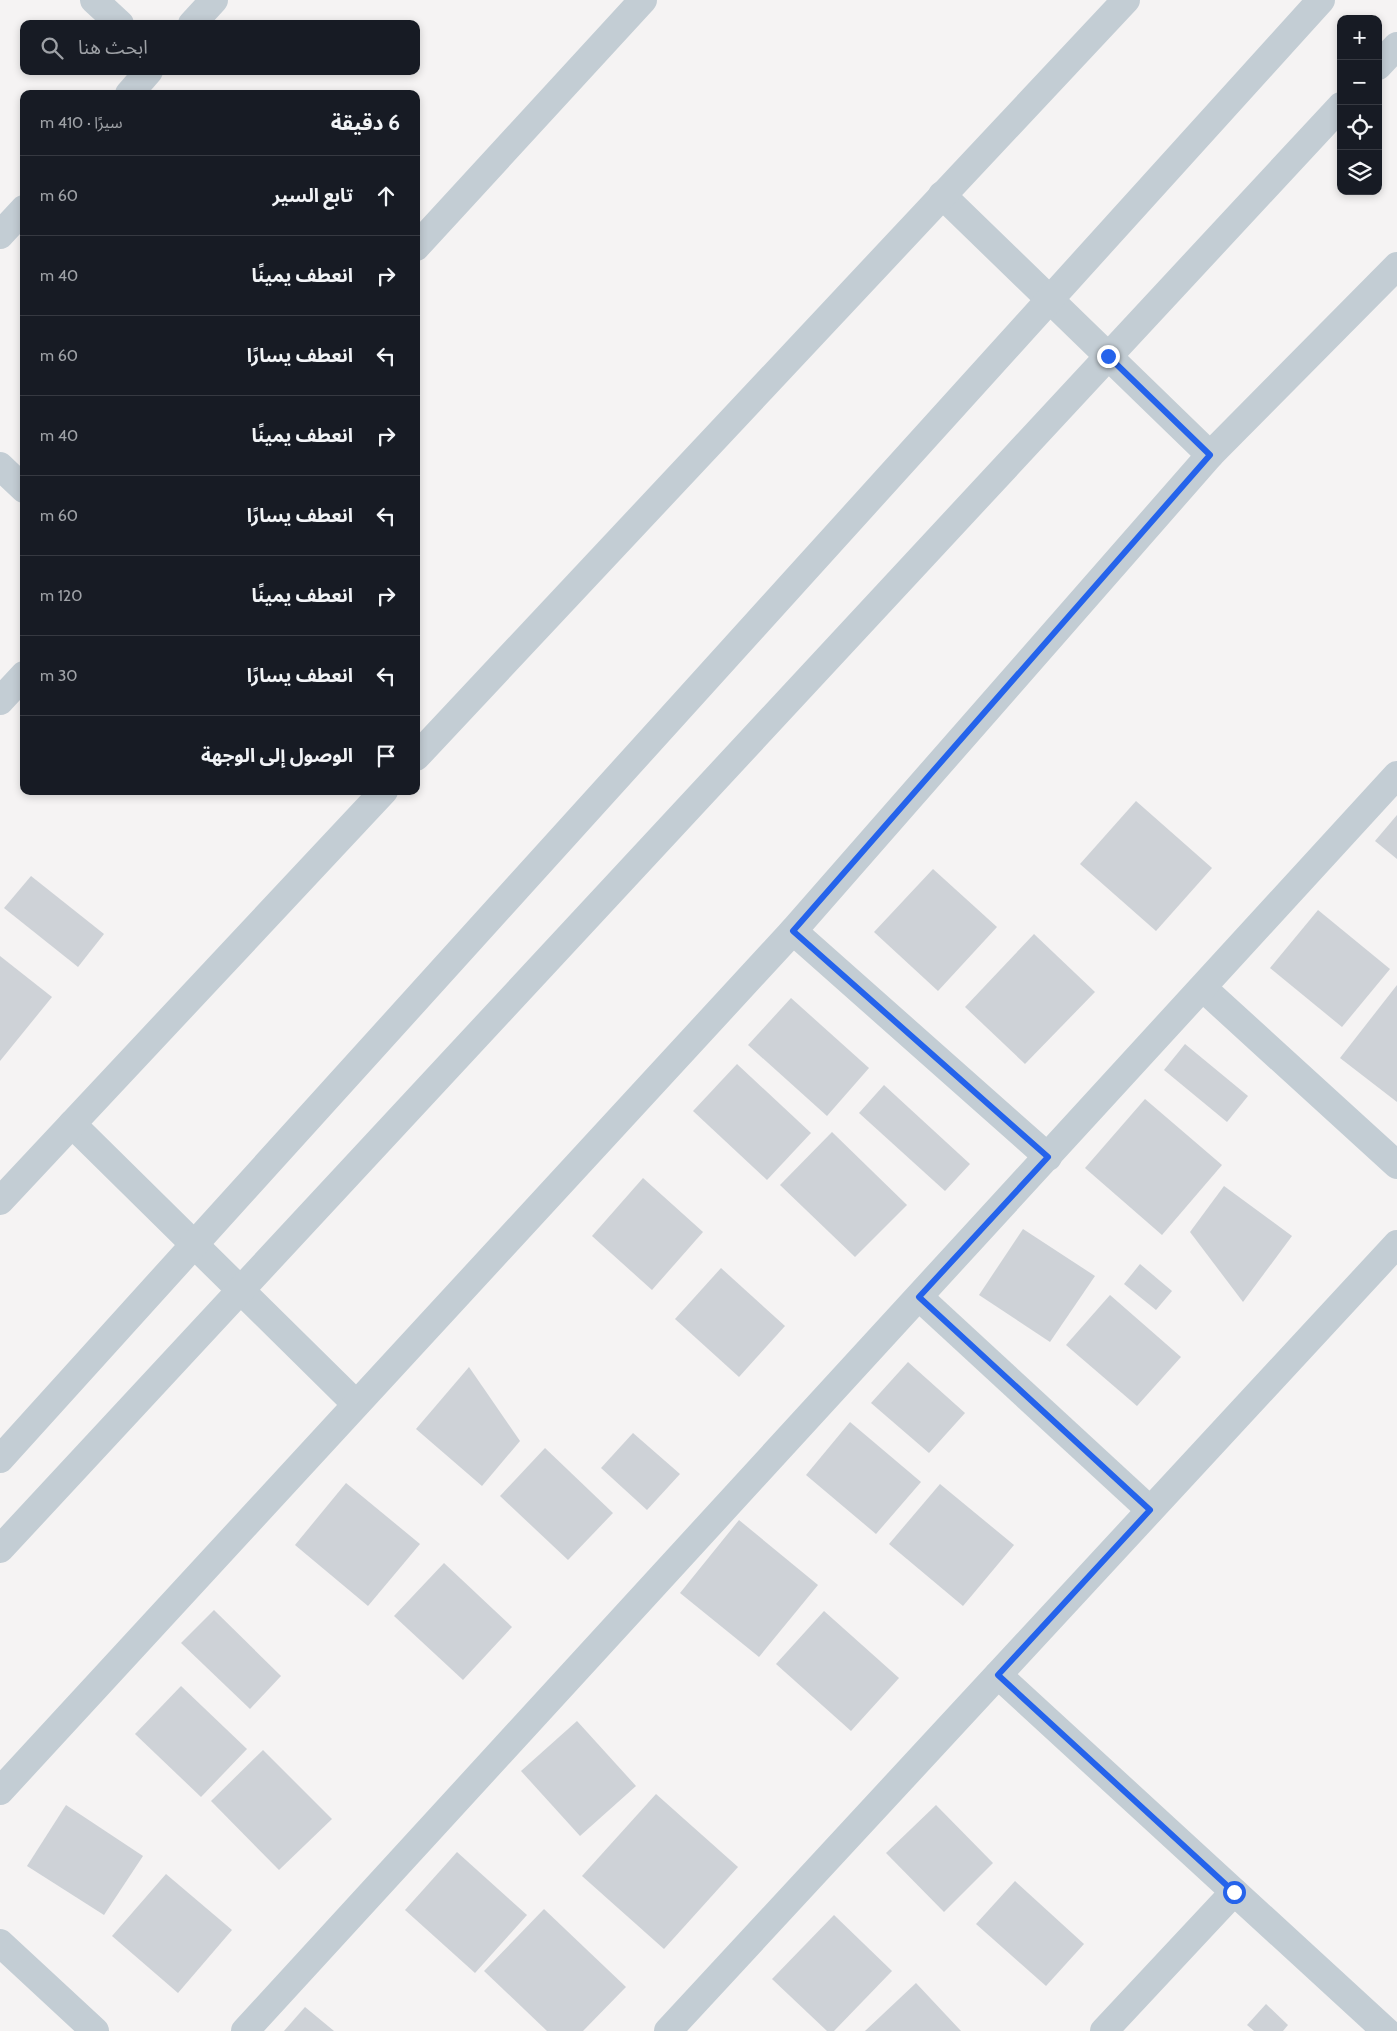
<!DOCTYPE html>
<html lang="ar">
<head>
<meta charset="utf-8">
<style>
  body { margin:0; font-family:Cabin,"Noto Sans Arabic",sans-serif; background:#20242c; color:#f1f3f6; direction:rtl }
  .controls { position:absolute; right:15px; top:15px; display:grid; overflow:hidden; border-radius:10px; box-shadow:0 2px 8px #0003 }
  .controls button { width:45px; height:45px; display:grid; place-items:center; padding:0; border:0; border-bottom:1px solid #363941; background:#171b24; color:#f1f3f6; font:25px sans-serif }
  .stop { position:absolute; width:15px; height:15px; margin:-11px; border:4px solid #2563eb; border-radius:50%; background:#fff }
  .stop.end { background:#2563eb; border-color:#fff; box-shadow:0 1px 5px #0008 }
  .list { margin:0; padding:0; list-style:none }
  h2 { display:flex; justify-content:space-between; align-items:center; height:65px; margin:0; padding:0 20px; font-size:21px }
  h2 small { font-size:16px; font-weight:400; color:#9ea1a6 }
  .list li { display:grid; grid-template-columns:32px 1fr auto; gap:15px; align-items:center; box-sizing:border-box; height:80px; padding:0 20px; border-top:1px solid #363941 }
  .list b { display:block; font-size:19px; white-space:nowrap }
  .list em { font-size:16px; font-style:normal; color:#9ea1a6 }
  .icon { flex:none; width:28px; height:28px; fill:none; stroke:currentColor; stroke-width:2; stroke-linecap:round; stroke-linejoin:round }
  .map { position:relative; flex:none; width:1397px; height:2031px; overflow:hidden; direction:ltr }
  .search { position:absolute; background:#171b24; box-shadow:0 2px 8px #0003; left:20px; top:20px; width:400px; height:55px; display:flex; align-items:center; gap:12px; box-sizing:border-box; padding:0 18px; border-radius:10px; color:#9ea1a6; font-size:19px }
  .panel { position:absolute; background:#171b24; box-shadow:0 2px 8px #0003; left:20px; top:90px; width:400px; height:705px; border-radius:10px; direction:rtl }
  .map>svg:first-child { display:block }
</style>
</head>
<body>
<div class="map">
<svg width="1397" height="2031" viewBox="0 0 1397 2031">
  <rect width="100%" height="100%" fill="#f5f3f3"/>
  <g fill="#ced2d7">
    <path d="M1136 801 1212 868 1156 931 1080 864Z"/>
    <path d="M1397 815V859L1375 841Z"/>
    <path d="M933 869 997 927 938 991 874 932Z"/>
    <path d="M31 876 104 934 78 967 4 908Z"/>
    <path d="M1318 910 1390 969 1342 1027 1270 968Z"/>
    <path d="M1034 934 1095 992 1025 1064 965 1007Z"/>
    <path d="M0 956 52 997 0 1061Z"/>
    <path d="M1397 985V1102L1340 1058Z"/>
    <path d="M791 998 869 1068 827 1116 748 1045Z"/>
    <path d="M1185 1044 1248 1096 1227 1122 1164 1070Z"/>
    <path d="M737 1064 811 1133 767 1180 693 1111Z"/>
    <path d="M884 1085 970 1164 945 1191 859 1113Z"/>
    <path d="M1145 1099 1222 1165 1162 1235 1085 1168Z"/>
    <path d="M832 1132 907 1205 855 1257 780 1185Z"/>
    <path d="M643 1178 703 1232 652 1290 592 1236Z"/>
    <path d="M1224 1186 1292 1236 1243 1302 1190 1232Z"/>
    <path d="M1023 1229 1095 1276 1050 1342 979 1295Z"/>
    <path d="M1140 1264 1172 1291 1156 1310 1124 1284Z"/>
    <path d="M721 1268 785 1326 739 1377 675 1319Z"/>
    <path d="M1110 1295 1181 1357 1137 1406 1066 1345Z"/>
    <path d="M908 1362 965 1413 929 1453 871 1403Z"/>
    <path d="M469 1367 520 1441 482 1486 416 1429Z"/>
    <path d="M850 1422 921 1482 876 1534 806 1475Z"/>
    <path d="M633 1433 680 1474 647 1510 601 1468Z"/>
    <path d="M545 1448 613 1513 568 1560 500 1496Z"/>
    <path d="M346 1483 420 1544 368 1606 295 1545Z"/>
    <path d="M940 1484 1014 1545 963 1606 889 1544Z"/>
    <path d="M739 1520 818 1585 759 1657 680 1593Z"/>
    <path d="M444 1563 512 1627 463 1680 394 1616Z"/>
    <path d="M214 1610 281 1676 250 1709 181 1643Z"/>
    <path d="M824 1611 899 1678 851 1731 776 1664Z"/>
    <path d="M181 1686 247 1749 201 1797 135 1734Z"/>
    <path d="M577 1721 636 1786 580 1836 521 1771Z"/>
    <path d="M263 1750 332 1819 279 1870 211 1801Z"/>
    <path d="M656 1794 738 1867 664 1949 582 1876Z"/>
    <path d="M66 1805 143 1856 104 1915 27 1866Z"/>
    <path d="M936 1805 993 1863 944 1912 886 1853Z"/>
    <path d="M457 1852 527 1915 475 1973 405 1910Z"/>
    <path d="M166 1874 232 1930 178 1993 112 1936Z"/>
    <path d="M1015 1881 1084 1944 1046 1986 976 1924Z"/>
    <path d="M544 1909 626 1987 583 2031H547L484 1971Z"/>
    <path d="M834 1915 892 1971 834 2031H827L772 1979Z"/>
    <path d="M916 1983 961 2031H865Z"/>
    <path d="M1266 2004 1288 2025 1283 2031H1254L1247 2025Z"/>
    <path d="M305 2007 334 2031H284Z"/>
  </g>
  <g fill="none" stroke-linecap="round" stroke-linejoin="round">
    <g stroke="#c3cdd4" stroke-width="28">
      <path d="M94 0 120 24"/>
      <path d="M192 24 214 0"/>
      <path d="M1378 66 1397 46"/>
      <path d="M129 94 149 71"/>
      <path d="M942 195 1210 455"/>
      <path d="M0 235 24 209"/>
      <path d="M416 247 643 0"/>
      <path d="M0 466 24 489"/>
      <path d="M0 701 24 675"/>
      <path d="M416 757 1126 0"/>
      <path d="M793 931 1048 1157"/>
      <path d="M1203 988 1397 1165"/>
      <path d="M72 1124 356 1404"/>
      <path d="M0 1201 384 791"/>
      <path d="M919 1297 1150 1510"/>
      <path d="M0 1459 1321 0"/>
      <path d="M0 1549 1341 106"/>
      <path d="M998 1675 1386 2031"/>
      <path d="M0 1791 793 931 1210 455 1397 266"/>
      <path d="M245 2031 1397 775"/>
      <path d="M668 2031 1397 1244"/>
      <path d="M1104 2031 1234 1892"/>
    </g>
    <path stroke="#c3cdd4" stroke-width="28" d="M0 1943 95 2031"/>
  </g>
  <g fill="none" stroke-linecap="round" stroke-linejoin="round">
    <path stroke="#2563eb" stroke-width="6" d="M1108 356 1210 455 793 931 1048 1157 919 1297 1150 1510 998 1675 1234 1892"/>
  </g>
</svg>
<div class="controls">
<button>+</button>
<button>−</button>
<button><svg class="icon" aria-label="locate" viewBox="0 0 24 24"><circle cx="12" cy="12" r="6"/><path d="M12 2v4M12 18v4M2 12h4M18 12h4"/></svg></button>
<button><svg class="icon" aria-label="layers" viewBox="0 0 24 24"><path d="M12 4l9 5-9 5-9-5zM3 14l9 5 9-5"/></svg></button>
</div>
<div class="stop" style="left:1234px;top:1892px"></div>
<div class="stop end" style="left:1108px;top:356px"></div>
<div class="search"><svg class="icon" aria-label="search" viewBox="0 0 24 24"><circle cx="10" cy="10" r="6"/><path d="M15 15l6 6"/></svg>ابحث هنا</div>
<section class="panel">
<h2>6 دقيقة<small>سيرًا · 410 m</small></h2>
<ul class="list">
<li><svg class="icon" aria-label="ahead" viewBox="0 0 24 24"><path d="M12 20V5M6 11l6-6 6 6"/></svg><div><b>تابع السير</b></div><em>60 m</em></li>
<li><svg class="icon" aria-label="right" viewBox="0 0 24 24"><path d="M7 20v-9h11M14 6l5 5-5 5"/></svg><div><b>انعطف يمينًا</b></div><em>40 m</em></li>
<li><svg class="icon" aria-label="left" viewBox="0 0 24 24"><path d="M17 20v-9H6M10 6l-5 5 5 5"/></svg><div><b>انعطف يسارًا</b></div><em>60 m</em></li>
<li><svg class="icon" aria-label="right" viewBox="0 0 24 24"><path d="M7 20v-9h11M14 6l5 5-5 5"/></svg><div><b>انعطف يمينًا</b></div><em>40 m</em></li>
<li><svg class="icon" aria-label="left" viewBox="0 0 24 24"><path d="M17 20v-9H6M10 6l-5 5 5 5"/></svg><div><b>انعطف يسارًا</b></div><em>60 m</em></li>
<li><svg class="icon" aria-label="right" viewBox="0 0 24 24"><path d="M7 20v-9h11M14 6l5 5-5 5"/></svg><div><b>انعطف يمينًا</b></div><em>120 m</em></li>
<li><svg class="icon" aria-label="left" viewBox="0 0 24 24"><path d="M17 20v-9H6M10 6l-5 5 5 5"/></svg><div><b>انعطف يسارًا</b></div><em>30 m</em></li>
<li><svg class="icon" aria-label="arrive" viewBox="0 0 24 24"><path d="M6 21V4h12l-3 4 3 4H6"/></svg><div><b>الوصول إلى الوجهة</b></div></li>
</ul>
</section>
</div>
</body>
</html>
